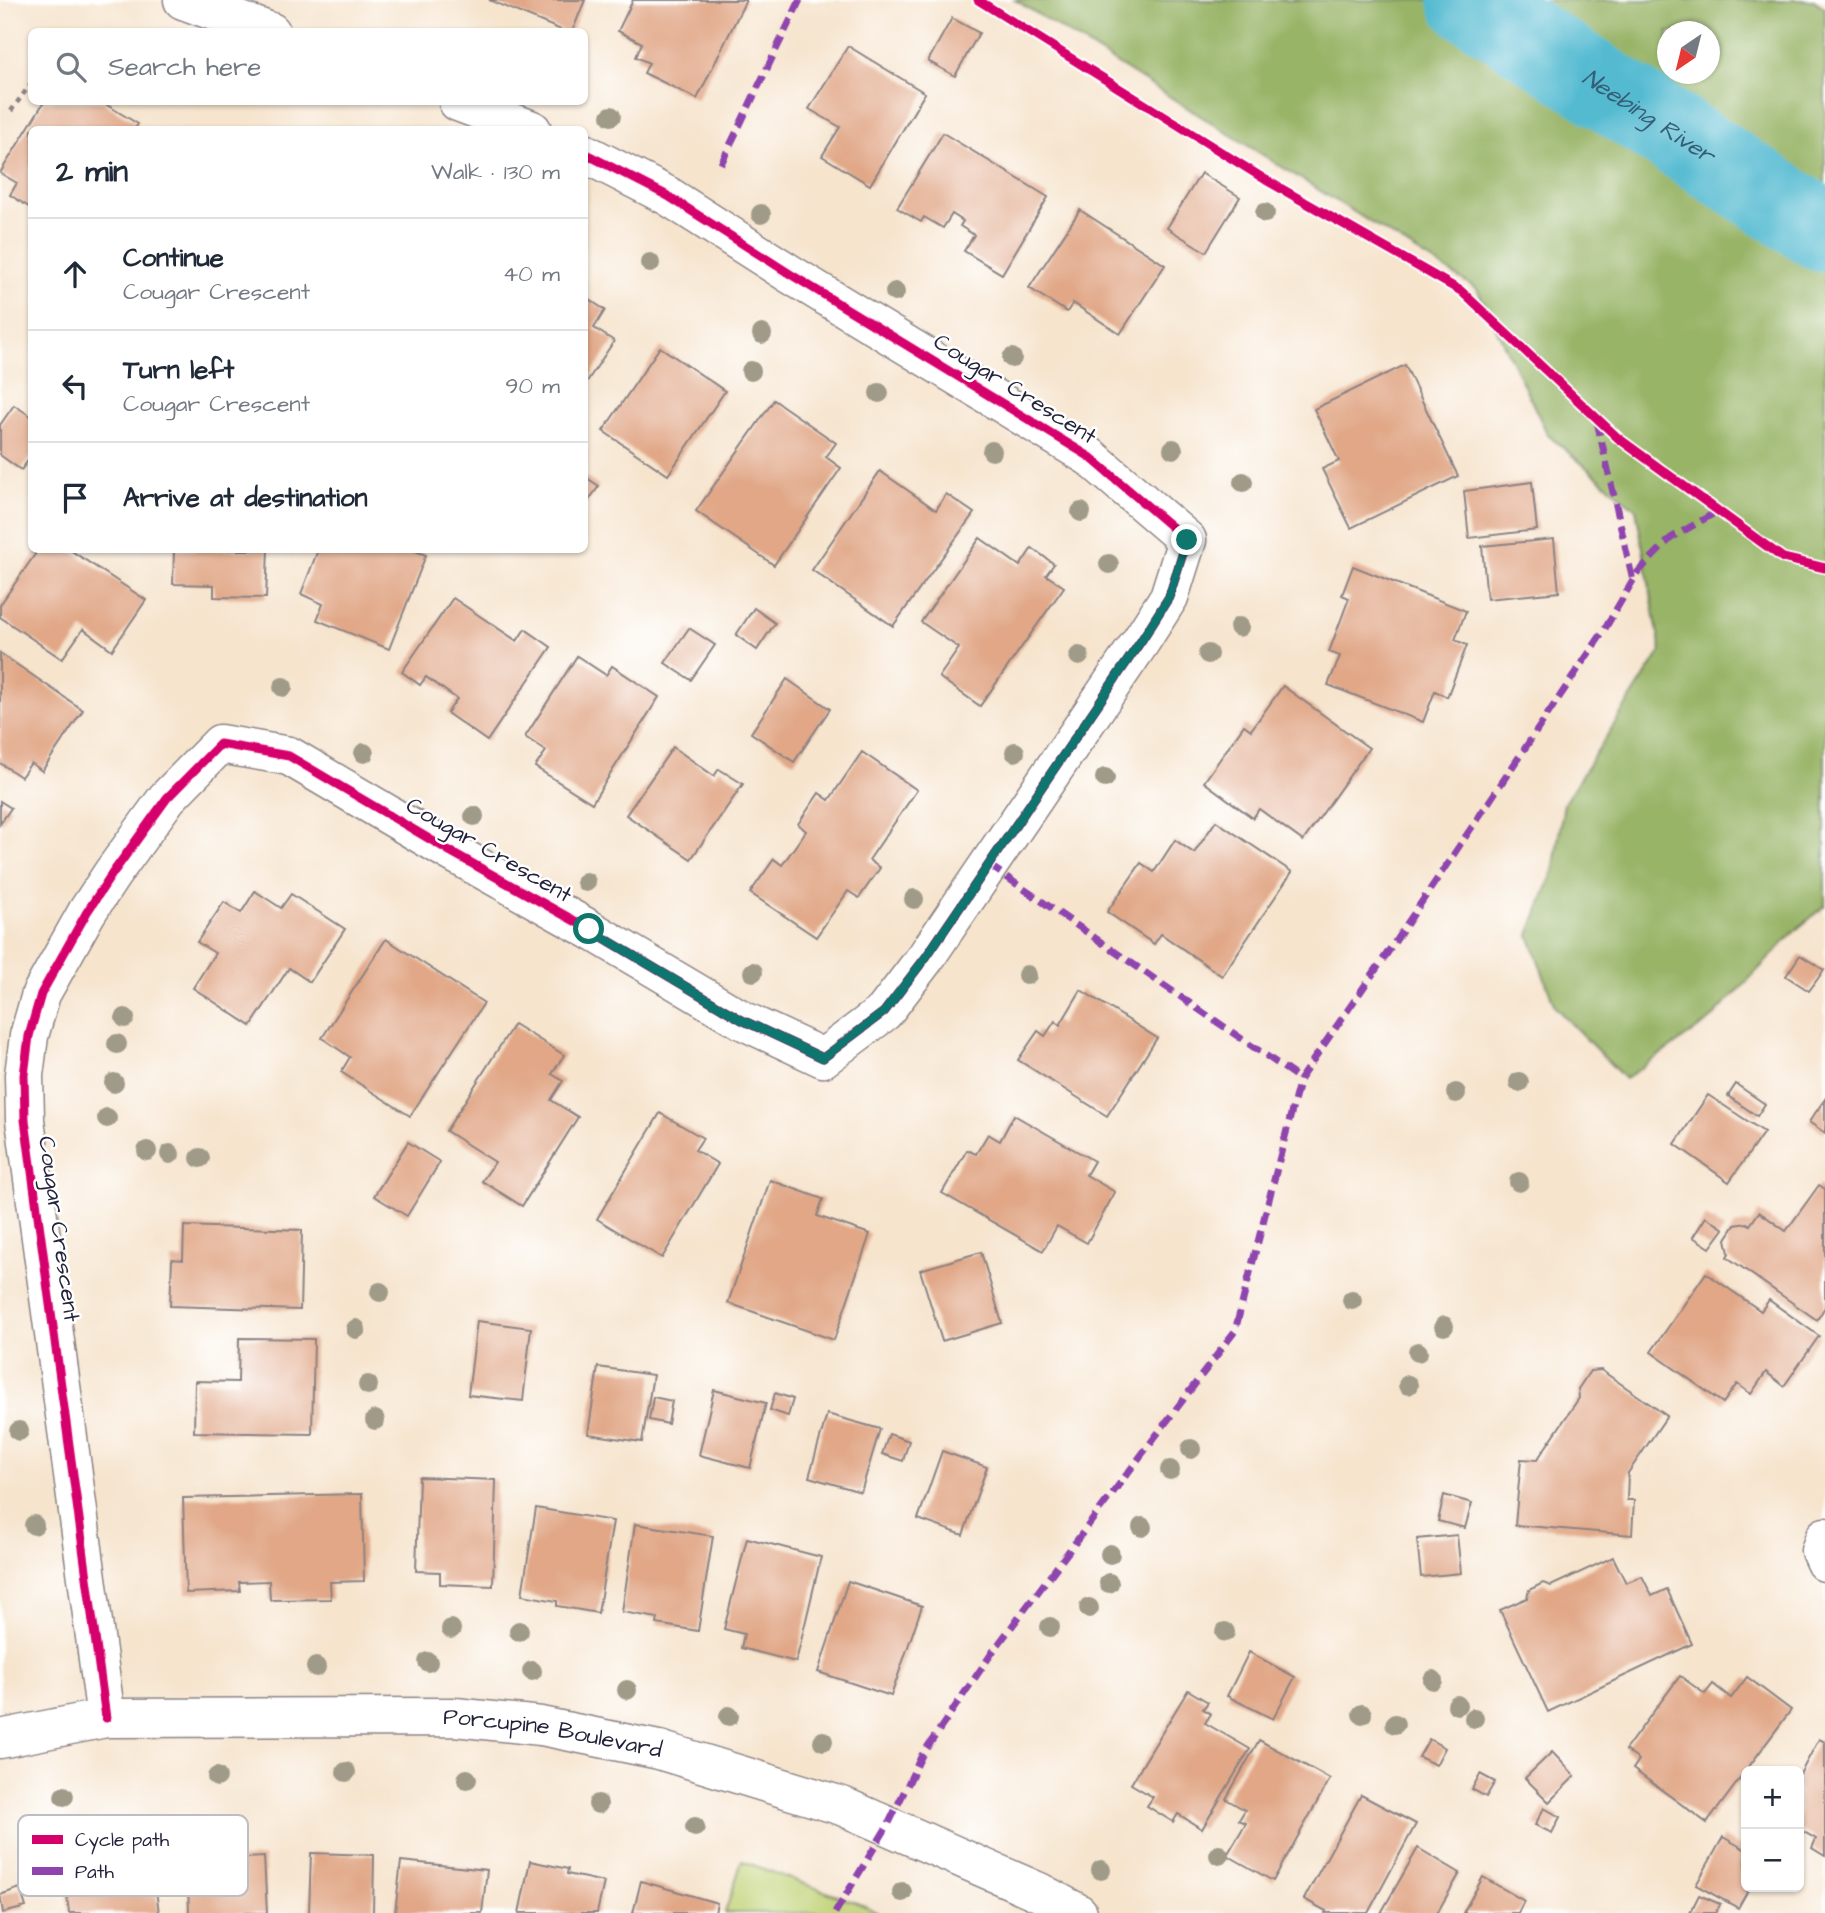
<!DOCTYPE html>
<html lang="en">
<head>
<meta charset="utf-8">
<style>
  body { margin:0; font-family:"Architects Daughter",sans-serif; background:#f2f2f3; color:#1f2937 }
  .controls { position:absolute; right:21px; bottom:21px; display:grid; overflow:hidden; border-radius:10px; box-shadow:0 2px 5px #0004 }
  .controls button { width:63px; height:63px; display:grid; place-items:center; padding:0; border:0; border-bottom:2px solid #e0e1e3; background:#fff; color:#1f2937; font:35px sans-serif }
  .compass { position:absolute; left:1657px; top:21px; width:63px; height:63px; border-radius:50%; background:#fff; box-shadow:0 2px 5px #0004; rotate:215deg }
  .stop { position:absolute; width:21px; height:21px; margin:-16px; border:5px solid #0f766e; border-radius:50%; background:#fff }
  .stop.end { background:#0f766e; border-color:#fff; box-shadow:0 2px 7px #0008 }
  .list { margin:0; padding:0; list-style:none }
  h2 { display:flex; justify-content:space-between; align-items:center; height:91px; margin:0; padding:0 28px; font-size:30px }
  h2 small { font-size:23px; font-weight:400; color:#747a83 }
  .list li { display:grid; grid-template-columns:46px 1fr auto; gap:21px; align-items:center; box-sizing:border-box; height:112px; padding:0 28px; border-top:2px solid #e0e1e3 }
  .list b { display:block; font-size:26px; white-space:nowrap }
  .list p { margin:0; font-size:23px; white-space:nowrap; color:#747a83 }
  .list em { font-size:23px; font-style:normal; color:#747a83 }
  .icon { flex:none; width:38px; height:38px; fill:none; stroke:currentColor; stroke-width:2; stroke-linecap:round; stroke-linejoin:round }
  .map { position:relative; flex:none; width:1825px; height:1913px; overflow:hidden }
  .search { position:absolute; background:#fff; box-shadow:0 2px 5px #0004; left:28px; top:28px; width:560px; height:77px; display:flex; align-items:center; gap:18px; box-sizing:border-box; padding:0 24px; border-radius:10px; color:#747a83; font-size:26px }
  .panel { position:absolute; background:#fff; box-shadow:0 2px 5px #0004; left:28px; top:126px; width:560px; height:427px; border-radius:10px }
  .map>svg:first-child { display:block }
</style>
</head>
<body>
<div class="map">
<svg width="1825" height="1913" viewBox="0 0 1825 1913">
  <rect width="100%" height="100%" fill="#fff"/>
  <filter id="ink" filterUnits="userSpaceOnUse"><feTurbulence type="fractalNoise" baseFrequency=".0143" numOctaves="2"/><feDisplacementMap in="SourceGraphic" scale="14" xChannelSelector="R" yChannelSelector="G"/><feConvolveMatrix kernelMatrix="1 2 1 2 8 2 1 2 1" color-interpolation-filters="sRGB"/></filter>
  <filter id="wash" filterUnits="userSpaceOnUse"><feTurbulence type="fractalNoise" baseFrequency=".00686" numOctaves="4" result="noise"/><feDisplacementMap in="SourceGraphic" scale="28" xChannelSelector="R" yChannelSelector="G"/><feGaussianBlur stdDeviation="1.57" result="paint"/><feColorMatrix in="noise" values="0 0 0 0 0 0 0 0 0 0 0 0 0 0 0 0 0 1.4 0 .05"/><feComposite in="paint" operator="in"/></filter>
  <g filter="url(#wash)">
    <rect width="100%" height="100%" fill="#f6e4cd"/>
    <path fill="#c0d275" stroke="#717a58" stroke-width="2" d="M742 1861 865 1906 879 1913H725Z"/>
    <path fill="#98b466" stroke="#5d6b50" stroke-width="2" fill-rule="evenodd" d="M1015 0H1814L1825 8V906L1797 929 1709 1021 1625 1079 1555 1007 1529 935 1553 872 1564 803 1661 651 1636 509 1548 435 1477 289ZM1668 32H1710V74H1668Z"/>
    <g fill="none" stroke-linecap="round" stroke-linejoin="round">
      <path stroke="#52bad0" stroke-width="82" id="s1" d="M1469 0 1825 232"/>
    </g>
    <g id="blocks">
      <g fill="#e1a787">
        <path d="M489 0H585L572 32H566Z"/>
        <path d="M633 0H746L697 99 644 73 649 63 636 57 642 43 618 31Z"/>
        <path d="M952 18 979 33 955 76 928 61Z"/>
        <path d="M848 46 925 93 870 185 822 156 840 127 809 109Z"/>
        <path d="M44 102H102L138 124 134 130H32V209L10 195 17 183 0 173Z"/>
        <path d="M943 133 1048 197 1002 274 964 251 974 235 960 226 963 221 952 214 943 228 924 217 921 222 897 208Z"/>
        <path d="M1201 173 1240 197 1206 252 1167 228Z"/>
        <path d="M1080 210 1165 265 1120 334 1073 303 1067 312 1029 288Z"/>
        <path d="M584 296 605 310 594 328 614 341 584 386Z"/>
        <path d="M660 347 725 391 668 475 603 431Z"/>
        <path d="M1405 365 1458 476 1351 528 1322 469 1339 461 1314 409Z"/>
        <path d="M774 400 836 443 826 457 841 468 774 565 696 511Z"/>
        <path d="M14 405 32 417V455L21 470 0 455V425Z"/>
        <path d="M880 471 936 510 946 494 974 513 893 626 812 570Z"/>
        <path d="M584 476 599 486 584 507Z"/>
        <path d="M1532 482 1537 530 1469 538 1464 491Z"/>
        <path d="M980 538 1020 566 1032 548 1054 564 1046 575 1064 587 980 706 939 677 959 648 921 622Z"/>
        <path d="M1554 539 1559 592 1487 599 1482 546Z"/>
        <path d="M38 550H70L146 600 112 650 83 629 62 659 0 617V605Z"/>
        <path d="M174 550H268L266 598 214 597V585L173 584Z"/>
        <path d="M318 550H413L426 555 389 649 317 620 323 604 301 594Z"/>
        <path d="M1353 566 1466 611 1455 640 1467 645 1447 697 1435 691 1423 722 1328 685 1340 656 1329 652 1349 598 1342 595Z"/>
        <path d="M453 598 517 641 525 629 551 647 487 741 447 713 457 699 426 677 420 685 402 672Z"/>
        <path d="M754 608 775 623 757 650 736 635Z"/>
        <path d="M689 628 715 645 691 680 665 663Z"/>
        <path d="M0 653 83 710 42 771 31 763 21 777 0 763Z"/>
        <path d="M577 656 606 675 612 666 659 697 592 803 535 767 546 751 525 737Z"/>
        <path d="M787 679 830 709 794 762 751 733Z"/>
        <path d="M1283 686 1369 748 1303 841 1259 809 1253 818 1204 782 1244 725 1251 730Z"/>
        <path d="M673 747 714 776 719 769 743 784 691 859 626 815Z"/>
        <path d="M862 752 917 790 869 860 880 868 859 898 848 891 816 937 750 893 774 859 782 865 806 831 798 824 819 793 829 800Z"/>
        <path d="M0 801 11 808 0 824Z"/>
        <path d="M1216 821 1292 872 1222 976 1161 934 1154 944 1107 912 1141 863 1154 872 1175 840 1194 853Z"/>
        <path d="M255 891 281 908 291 894 345 929 310 982 289 968 251 1026 193 988 215 953 197 942 224 902 241 913Z"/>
        <path d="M386 939 484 1003 410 1116 341 1072 350 1057 322 1038Z"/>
        <path d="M1800 955 1824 970 1809 991 1786 976Z"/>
        <path d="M1081 990 1157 1038 1107 1116 1018 1060 1038 1031 1045 1036 1055 1021 1060 1025Z"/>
        <path d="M514 1024 564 1055 552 1074 563 1081 551 1100 578 1117 522 1206 482 1181 495 1162 446 1131Z"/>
        <path d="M1736 1084 1765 1104 1757 1116 1728 1096Z"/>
        <path d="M1708 1095 1764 1132 1729 1182 1675 1144Z"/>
        <path d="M1825 1099V1133L1809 1122Z"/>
        <path d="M660 1113 703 1138 695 1150 718 1164 662 1258 597 1219Z"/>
        <path d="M1014 1115 1094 1161 1086 1175 1115 1192 1087 1243 1057 1226 1043 1251 942 1193 967 1150 976 1154 988 1134 1000 1141Z"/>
        <path d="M408 1142 440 1162 407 1216 374 1196Z"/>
        <path d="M770 1180 823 1199 817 1216 870 1234 834 1340 728 1303Z"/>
        <path d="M1819 1185 1825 1189V1307L1817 1320 1727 1257 1729 1253 1726 1239 1735 1225 1747 1223 1750 1225 1759 1212 1786 1231Z"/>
        <path d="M1706 1217 1724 1229 1710 1248 1693 1237Z"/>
        <path d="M184 1226 302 1230 300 1310 170 1306 172 1259 183 1260Z"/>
        <path d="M981 1252 1002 1323 942 1341 920 1270Z"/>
        <path d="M1706 1273 1761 1311 1769 1300 1819 1336 1784 1386 1766 1372 1751 1394 1737 1384 1723 1403 1651 1352Z"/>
        <path d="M477 1321 531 1328 523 1401 468 1395Z"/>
        <path d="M239 1338 314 1339 312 1434 194 1432 195 1381 238 1382Z"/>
        <path d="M598 1367 653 1375 642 1442 588 1434Z"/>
        <path d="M1601 1370 1667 1416 1628 1473 1627 1500H1634L1632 1535 1515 1525 1521 1459 1537 1460 1579 1398 1578 1389 1590 1371Z"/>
        <path d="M714 1390 766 1403 750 1468 699 1455Z"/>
        <path d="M775 1393 793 1399 788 1416 770 1410Z"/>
        <path d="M653 1397 672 1401 668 1424 649 1420Z"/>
        <path d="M827 1414 880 1429 861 1492 809 1477Z"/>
        <path d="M889 1434 909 1441 903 1461 882 1454Z"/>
        <path d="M942 1451 987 1467 963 1535 918 1519Z"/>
        <path d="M419 1477 496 1480 493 1586 440 1584V1572L416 1571Z"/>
        <path d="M362 1494 364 1581 330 1582 331 1599 270 1600 269 1581 239 1582 240 1591 186 1593 183 1498Z"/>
        <path d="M1444 1495 1472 1503 1465 1528 1438 1521Z"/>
        <path d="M536 1508 613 1521 598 1613 557 1606V1601L522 1595Z"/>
        <path d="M635 1524 713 1536 698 1631 657 1624 658 1618 622 1612Z"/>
        <path d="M1457 1535 1461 1573 1421 1577 1417 1539Z"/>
        <path d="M747 1538 821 1557 796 1662 741 1648 744 1634 724 1629Z"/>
        <path d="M1613 1557 1626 1583 1642 1576 1652 1596 1667 1589 1692 1644 1548 1712 1500 1610 1527 1598 1529 1590 1543 1583 1551 1586Z"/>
        <path d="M848 1581 922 1606 891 1696 818 1672Z"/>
        <path d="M1249 1652 1295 1677 1273 1719 1227 1696Z"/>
        <path d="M1680 1676 1705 1694 1713 1684 1731 1698 1747 1677 1791 1710 1707 1823 1633 1769 1639 1760 1625 1750Z"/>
        <path d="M1188 1690 1208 1702 1203 1709 1211 1714 1205 1723 1250 1749 1202 1829 1178 1814 1173 1822 1147 1806 1153 1797 1131 1784Z"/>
        <path d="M1429 1739 1445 1748 1436 1765 1419 1757Z"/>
        <path d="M1819 1739 1825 1742V1856L1812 1848 1816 1839 1799 1829V1776Z"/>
        <path d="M1259 1740 1330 1779 1273 1881 1227 1855 1246 1823 1239 1820 1245 1810 1226 1799Z"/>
        <path d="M1552 1752 1575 1776 1549 1802 1525 1778Z"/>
        <path d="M1480 1774 1495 1782 1486 1797 1472 1789Z"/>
        <path d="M1361 1795 1416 1824 1368 1913H1325L1326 1911 1304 1899Z"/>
        <path d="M1544 1808 1560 1817 1552 1833 1535 1825Z"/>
        <path d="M1723 1837 1746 1850V1887H1750L1738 1908 1696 1885Z"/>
        <path d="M1418 1848 1460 1873 1437 1913H1381Z"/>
        <path d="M311 1853 374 1855 373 1913H309Z"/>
        <path d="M227 1855V1859L264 1857 267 1913H189L187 1857Z"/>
        <path d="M401 1861 487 1870 482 1913H395Z"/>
        <path d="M530 1861 568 1869 567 1874 604 1882 597 1913H519Z"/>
        <path d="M153 1867 159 1913H69L65 1878Z"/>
        <path d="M1483 1877 1524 1901 1518 1913H1463Z"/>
        <path d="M641 1881 717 1903 715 1913H633Z"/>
        <path d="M20 1888 26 1907 3 1913 0 1895Z"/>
        <path d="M1699 1895 1720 1904 1715 1913H1690Z"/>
      </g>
    </g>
  </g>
  <g filter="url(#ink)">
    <use href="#blocks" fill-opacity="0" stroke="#8c8384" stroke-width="2"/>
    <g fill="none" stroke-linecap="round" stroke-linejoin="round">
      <defs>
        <g id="minor">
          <path d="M183 0 271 32"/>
          <path d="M458 102 532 130"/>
          <path d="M1825 1537 1820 1551 1825 1562"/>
          <path d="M106 1718 25 1120 24 1075 29 1036 41 994 87 912 112 874 167 798 220 744 289 756 448 850 589 929 742 1020 823 1058 884 1012 926 957 1141 641 1169 597 1187 540 1090 457 790 274 668 196 584 153"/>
          <path id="s2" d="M0 1739 106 1718 455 1717 541 1726 659 1750 842 1806 1039 1892 1078 1913"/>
        </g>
      </defs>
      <use href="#minor" stroke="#8c8384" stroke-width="41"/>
      <path stroke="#8c8384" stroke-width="4.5" stroke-dasharray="5 5" stroke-linecap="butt" d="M11 111 32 82"/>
      <use href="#minor" stroke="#fff" stroke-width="38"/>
      <g stroke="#8e44ad" stroke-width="7" stroke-dasharray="14 7" stroke-linecap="butt">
        <path d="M721 164 800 0"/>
        <path d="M1597 421 1633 581"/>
        <path d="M989 865 1300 1079"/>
        <path d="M835 1913 888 1825 922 1755 994 1650 1235 1331 1300 1079 1384 958 1603 632 1638 572 1671 538 1718 511"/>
      </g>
      <defs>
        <g id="cycleway">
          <path d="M978 0 1266 180 1461 291 1618 438 1783 558 1825 568"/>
          <path d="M106 1718 25 1120 24 1075 29 1036 41 994 87 912 112 874 167 798 220 744 289 756 448 850 589 929 742 1020 823 1058 884 1012 926 957 1141 641 1169 597 1187 540 1090 457 790 274 668 196 584 153"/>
        </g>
      </defs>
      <use href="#cycleway" stroke="#fff" stroke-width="13"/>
      <use href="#cycleway" stroke="#d6006c" stroke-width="9"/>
    </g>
    <g fill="#a09b88">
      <circle cx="611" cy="116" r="10"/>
      <circle cx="1265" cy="213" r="10"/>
      <circle cx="761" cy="214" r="10"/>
      <circle cx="650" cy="263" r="10"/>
      <circle cx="895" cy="292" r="10"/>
      <circle cx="762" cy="334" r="10"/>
      <circle cx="1012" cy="358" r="10"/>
      <circle cx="751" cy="371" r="10"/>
      <circle cx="879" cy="393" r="10"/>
      <circle cx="1173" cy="449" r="10"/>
      <circle cx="992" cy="451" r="10"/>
      <circle cx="1243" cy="482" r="10"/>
      <circle cx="1081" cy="512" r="10"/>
      <circle cx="1109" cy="564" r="10"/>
      <circle cx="1239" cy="627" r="10"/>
      <circle cx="1208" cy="654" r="10"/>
      <circle cx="1079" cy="656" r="10"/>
      <circle cx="283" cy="687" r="10"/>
      <circle cx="1015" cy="752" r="10"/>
      <circle cx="364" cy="753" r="10"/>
      <circle cx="1105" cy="778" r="10"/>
      <circle cx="474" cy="816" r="10"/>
      <circle cx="586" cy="882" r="10"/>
      <circle cx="914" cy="899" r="10"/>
      <circle cx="753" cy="972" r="10"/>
      <circle cx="1027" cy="975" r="10"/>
      <circle cx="125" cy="1018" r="10"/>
      <circle cx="117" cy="1044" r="10"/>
      <circle cx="1519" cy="1082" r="10"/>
      <circle cx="114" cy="1083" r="10"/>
      <circle cx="1456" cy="1093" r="10"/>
      <circle cx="107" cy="1118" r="10"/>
      <circle cx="147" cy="1151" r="10"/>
      <circle cx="170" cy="1154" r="10"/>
      <circle cx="200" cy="1158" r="10"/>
      <circle cx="1519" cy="1182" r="10"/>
      <circle cx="380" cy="1292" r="10"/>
      <circle cx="1352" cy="1300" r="10"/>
      <circle cx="1444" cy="1326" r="10"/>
      <circle cx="356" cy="1329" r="10"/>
      <circle cx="1418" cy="1352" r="10"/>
      <circle cx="368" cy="1385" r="10"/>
      <circle cx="1408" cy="1385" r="10"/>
      <circle cx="375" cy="1420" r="10"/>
      <circle cx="19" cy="1431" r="10"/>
      <circle cx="1191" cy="1449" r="10"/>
      <circle cx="1170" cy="1470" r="10"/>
      <circle cx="34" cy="1525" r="10"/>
      <circle cx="1142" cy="1527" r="10"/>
      <circle cx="1110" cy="1554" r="10"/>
      <circle cx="1109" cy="1583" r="10"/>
      <circle cx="1089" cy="1608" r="10"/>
      <circle cx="1050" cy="1627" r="10"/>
      <circle cx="451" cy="1629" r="10"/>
      <circle cx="519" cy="1631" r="10"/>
      <circle cx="1225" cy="1632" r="10"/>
      <circle cx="428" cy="1662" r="10"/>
      <circle cx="316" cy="1667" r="10"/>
      <circle cx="532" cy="1671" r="10"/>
      <circle cx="1433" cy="1680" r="10"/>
      <circle cx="627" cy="1690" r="10"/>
      <circle cx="1457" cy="1705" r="10"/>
      <circle cx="1362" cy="1714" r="10"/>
      <circle cx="729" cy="1716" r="10"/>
      <circle cx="1474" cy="1718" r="10"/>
      <circle cx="1395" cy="1724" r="10"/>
      <circle cx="823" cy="1741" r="10"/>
      <circle cx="346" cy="1772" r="10"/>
      <circle cx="217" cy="1777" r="10"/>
      <circle cx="467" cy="1779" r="10"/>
      <circle cx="64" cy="1796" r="10"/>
      <circle cx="598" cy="1804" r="10"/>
      <circle cx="695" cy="1827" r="10"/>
      <circle cx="1219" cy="1855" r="10"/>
      <circle cx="1101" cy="1870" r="10"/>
      <circle cx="902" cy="1892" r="10"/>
    </g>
  </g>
  <g fill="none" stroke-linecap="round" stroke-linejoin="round" filter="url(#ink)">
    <path stroke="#0f766e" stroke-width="9" d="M589 929 742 1020 823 1058 884 1012 926 957 1141 641 1169 597 1187 540"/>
  </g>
  <g text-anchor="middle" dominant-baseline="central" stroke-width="5" stroke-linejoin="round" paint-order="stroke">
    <g font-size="23" fill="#22223b" stroke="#fff">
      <text transform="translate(1015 389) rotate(32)">Cougar Crescent</text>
      <text transform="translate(489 850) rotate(30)">Cougar Crescent</text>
      <text transform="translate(59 1229) rotate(82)">Cougar Crescent</text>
      <text stroke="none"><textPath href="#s2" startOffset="556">Porcupine Boulevard</textPath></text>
    </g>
    <g font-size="24" font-style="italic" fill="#355f77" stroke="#fff">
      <text stroke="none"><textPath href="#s1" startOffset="214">Neebing River</textPath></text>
    </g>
  </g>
  <rect x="18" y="1815" width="230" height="81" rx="10" fill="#fff" stroke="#bdbdc4" stroke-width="2"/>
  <rect x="32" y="1835" width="31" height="9" fill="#d6006c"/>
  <rect x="32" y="1867" width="31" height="8" fill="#8e44ad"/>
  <g font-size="19" fill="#22223b">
    <text x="75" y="1846">Cycle path</text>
    <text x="75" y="1878">Path</text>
  </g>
</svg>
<div class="controls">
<button>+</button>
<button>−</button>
</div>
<svg class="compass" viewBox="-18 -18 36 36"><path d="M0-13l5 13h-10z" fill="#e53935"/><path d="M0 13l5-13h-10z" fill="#747a83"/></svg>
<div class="stop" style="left:589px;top:929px"></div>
<div class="stop end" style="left:1187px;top:540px"></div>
<div class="search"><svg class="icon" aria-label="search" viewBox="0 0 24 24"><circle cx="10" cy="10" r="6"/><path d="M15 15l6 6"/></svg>Search here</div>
<section class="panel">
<h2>2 min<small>Walk · 130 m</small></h2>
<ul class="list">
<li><svg class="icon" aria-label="ahead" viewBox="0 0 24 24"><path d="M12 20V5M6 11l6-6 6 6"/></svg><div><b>Continue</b><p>Cougar Crescent</p></div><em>40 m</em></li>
<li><svg class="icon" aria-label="left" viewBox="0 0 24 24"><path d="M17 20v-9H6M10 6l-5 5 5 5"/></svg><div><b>Turn left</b><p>Cougar Crescent</p></div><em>90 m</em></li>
<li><svg class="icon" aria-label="arrive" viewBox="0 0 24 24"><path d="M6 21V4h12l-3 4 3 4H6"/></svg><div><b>Arrive at destination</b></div></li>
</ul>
</section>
</div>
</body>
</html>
